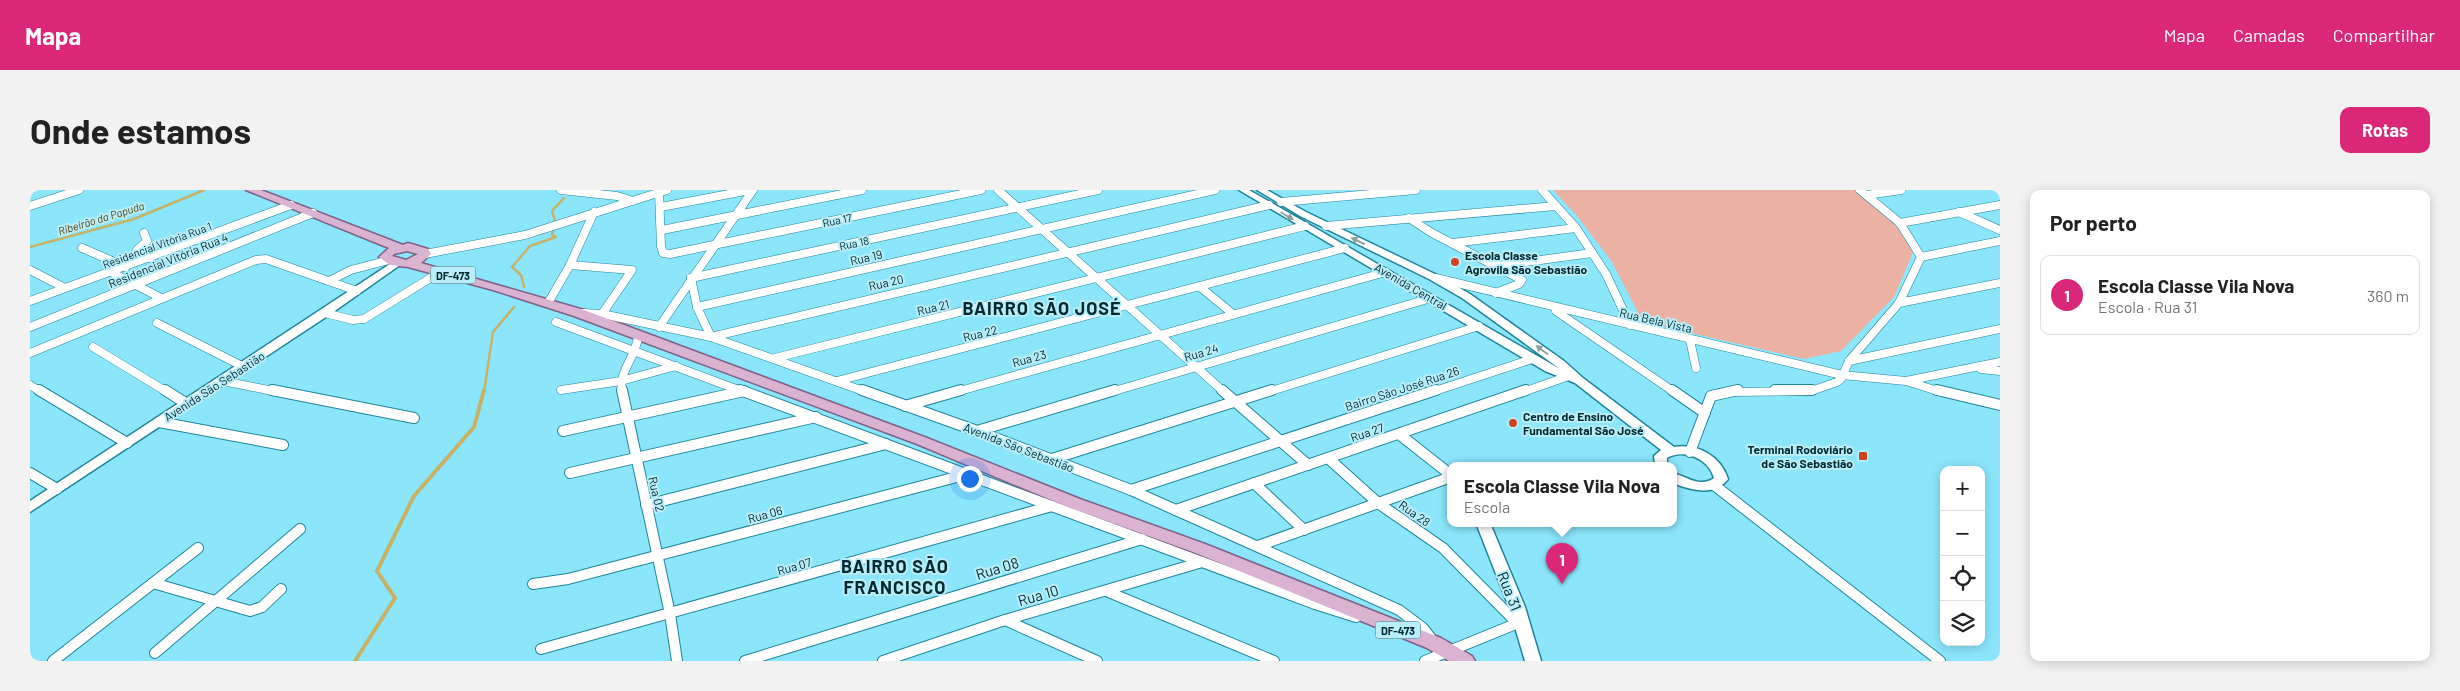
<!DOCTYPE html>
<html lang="pt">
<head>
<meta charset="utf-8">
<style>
  body { margin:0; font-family:Barlow,sans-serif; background:#f2f2f2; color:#222 }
  .controls { position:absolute; right:15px; bottom:15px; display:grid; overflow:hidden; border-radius:10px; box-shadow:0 2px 12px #0003 }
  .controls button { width:45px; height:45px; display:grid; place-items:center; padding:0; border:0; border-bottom:1px solid #e0e0e0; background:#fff; color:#222; font:25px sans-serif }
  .you { position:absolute; left:939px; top:288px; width:18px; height:18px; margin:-12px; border:4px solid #fff; border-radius:50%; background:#1a73e8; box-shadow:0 0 0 8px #1a73e833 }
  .badge { display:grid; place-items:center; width:32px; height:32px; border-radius:50%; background:#db2777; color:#fff; font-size:16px; font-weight:700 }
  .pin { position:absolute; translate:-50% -41px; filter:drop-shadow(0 1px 2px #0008) }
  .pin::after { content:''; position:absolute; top:26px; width:18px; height:15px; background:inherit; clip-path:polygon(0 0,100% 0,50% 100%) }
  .popup { position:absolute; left:1417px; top:272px; width:230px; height:65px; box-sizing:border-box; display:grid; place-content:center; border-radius:10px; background:#fff; filter:drop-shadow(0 1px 4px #0005); font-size:16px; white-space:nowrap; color:#767676 }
  .popup b { font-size:19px; color:#222 }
  .popup::after { content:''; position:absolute; left:50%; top:100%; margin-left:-10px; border:10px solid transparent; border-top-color:#fff }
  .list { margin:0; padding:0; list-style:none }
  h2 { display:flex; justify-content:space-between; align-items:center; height:65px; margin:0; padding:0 20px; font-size:21px }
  h2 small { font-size:16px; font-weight:400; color:#767676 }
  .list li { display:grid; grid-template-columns:32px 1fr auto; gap:15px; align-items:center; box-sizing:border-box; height:80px; margin:0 10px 10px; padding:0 10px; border:1px solid #e0e0e0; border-radius:10px }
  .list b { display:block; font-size:19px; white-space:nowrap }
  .list p { margin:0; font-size:16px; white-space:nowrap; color:#767676 }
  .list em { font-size:16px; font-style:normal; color:#767676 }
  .icon { flex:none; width:28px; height:28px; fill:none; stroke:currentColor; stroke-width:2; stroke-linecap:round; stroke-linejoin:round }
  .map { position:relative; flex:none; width:1970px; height:471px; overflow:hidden; border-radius:10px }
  header { display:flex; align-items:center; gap:30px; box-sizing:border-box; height:70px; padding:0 25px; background:#db2777; color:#fff }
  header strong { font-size:24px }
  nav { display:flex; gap:28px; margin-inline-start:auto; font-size:18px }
  .intro { display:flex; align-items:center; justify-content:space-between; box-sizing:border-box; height:120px; padding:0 30px }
  h1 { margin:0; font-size:35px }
  .button { padding:12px 22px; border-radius:10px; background:#db2777; color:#fff; font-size:18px; font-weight:700 }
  main { display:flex; gap:30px; padding:0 30px }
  aside { flex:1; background:#fff; border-radius:10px; box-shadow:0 2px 12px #0003 }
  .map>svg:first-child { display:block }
</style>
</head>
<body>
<header>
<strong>Mapa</strong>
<nav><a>Mapa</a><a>Camadas</a><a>Compartilhar</a></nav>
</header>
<div class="intro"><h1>Onde estamos</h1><a class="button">Rotas</a></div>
<main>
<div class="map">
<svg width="1970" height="471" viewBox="0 0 1970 471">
  <rect width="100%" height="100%" fill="#8be6fc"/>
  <path fill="#ebb2a3" d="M1523 0H1825L1857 24 1884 60 1864 107 1811 161 1774 169 1613 132 1582 72 1548 27Z"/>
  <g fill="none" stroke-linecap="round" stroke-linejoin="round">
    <g stroke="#c6b267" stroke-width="2.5">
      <path d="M525 31 522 21 534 8"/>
      <path d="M0 57 104 29 174 0"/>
      <path d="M494 97 491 85 482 77 500 56 526 47 522 45 523 41"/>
      <path d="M454 202 463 142 484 117"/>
    </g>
    <path stroke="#c6b267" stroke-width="4" d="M325 471 365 408 347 381 384 306 444 237 454 200"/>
    <defs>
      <g id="street-far1">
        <path d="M531 0 587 6 600 10"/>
        <path d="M968 0 1194 202"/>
        <path d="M1512 0 1546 38 1576 84 1600 135"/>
        <path d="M629 2 631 56 633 63 640 64 951 0"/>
        <path d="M1837 5 1871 0"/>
        <path d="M1251 12 1386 0"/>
        <path d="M0 16 49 0"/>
        <path d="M631 17 720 0"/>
        <path d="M1929 22 1970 40"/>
        <path d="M1379 28 1402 43 1492 90 1489 94 1466 103"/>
        <path d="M1870 33 1970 15"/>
        <path d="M1296 36 1526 16"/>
        <path d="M632 40 832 0"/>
        <path d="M114 43 117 51 107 60 121 68"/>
        <path d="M1423 53 1546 38"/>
        <path d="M52 58 96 77"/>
        <path d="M395 64 495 45 637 0"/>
        <path d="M1891 67 1970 51"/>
        <path d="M540 75 602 80 572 124"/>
        <path d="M1466 76 1562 63"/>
        <path d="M0 80 35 98"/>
        <path d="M81 82 131 108"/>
        <path d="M661 88 1068 0"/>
        <path d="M661 88 667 117 681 147"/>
        <path d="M1406 88 1812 185 1876 191 1970 172"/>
        <path d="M299 91 321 80 359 70"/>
        <path d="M1169 96 1203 124"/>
        <path d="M0 111 261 15"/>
        <path d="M518 113 540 75 564 22"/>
        <path d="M1869 113 1970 93"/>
        <path d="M667 117 1185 0"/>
        <path d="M1526 121 1644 202"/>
        <path d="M295 123 323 130 334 129 410 82"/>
        <path d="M553 123 572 124 681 147 836 202"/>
        <path d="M526 132 714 202"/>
        <path d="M127 133 214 177"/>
        <path d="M0 137 283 23"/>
        <path d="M629 137 723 0"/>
        <path d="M681 147 1239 15"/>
        <path d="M1660 150 1666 178"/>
        <path d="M63 157 137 202"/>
        <path d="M0 163 226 70 236 69 327 101"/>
        <path d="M745 168 1275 36"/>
        <path d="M1819 171 1970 139"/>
        <path d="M1951 179 1970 181"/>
        <path d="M193 191 248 202"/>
        <path d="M807 191 1315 58"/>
        <path d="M1876 191 1911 202"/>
        <path d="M0 195 11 202"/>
        <path d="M531 200 591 191 646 176"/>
        <path d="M592 202C588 181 607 166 608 146"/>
        <path d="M711 202 714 201"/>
        <path d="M926 202 1356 82"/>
        <path d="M1081 202 1401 108"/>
        <path d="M1238 202 1449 136"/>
        <path d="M1402 202 1502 169"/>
        <path d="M1493 202 1536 187"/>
        <path d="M1702 202 1781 201 1807 192 1811 189 1819 171 1869 113 1891 67 1870 33 1830 0"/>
      </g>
      <g id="street">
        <path d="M9 200 97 253"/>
        <path d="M135 200 157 214"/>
        <path d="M242 200 384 228"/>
        <path d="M592 200 640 424 647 471"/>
        <path d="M710 200 1285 414 1326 427"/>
        <path d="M832 200 947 241 1101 300 1369 420 1393 438 1403 451"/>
        <path d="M1192 200 1278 275"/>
        <path d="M1642 200 1675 223"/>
        <path d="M1745 200H1782"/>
        <path d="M1907 200 1970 215"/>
        <path d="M875 216 931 200"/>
        <path d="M129 232 253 255"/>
        <path d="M533 241 714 201"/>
        <path d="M947 241 1085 200"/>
        <path d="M1369 244 1421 285"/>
        <path d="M1660 262 1681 206 1708 200"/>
        <path d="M1298 268 1348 313 1413 358 1490 436"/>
        <path d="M1022 269 1242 200"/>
        <path d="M0 283 27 299"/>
        <path d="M540 283 786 227"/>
        <path d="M1224 293 1274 340"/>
        <path d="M1684 295 1910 471"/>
        <path d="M1101 300 1406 200"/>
        <path d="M616 315 856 254"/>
        <path d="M1146 320 1496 200"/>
        <path d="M1228 356 1421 287"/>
        <path d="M123 393 220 421 232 417 251 399"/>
        <path d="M503 394 538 389 938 284"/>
        <path d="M1076 401 1244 471"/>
        <path d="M975 430 1067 471"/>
        <path d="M511 459 1022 316"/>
        <path d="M125 463 270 339"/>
        <path d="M23 471 168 358"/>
        <path d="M715 471 1112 349"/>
        <path d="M853 471 975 430 1172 372"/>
        <path d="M1395 471 1488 433"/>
      </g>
      <g id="secondary">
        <path d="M1209 0H1219L1530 179 1432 108 1399 89 1270 26 1227 0H1237L1276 22 1407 85 1440 104 1534 171 1553 188 1644 257C1667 253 1691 266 1698 289 1685 307 1660 300 1643 293V283C1657 287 1670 298 1684 288 1679 269 1654 258 1637 268V275H1625L1624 266 1631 260 1545 193 1515 181Z"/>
        <path d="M366 70 371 73 370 75 299 125 0 322V311Z"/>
        <path d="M1446 333H1460L1495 417 1511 471H1495L1479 417Z"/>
      </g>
      <path id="primary" d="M216 0H231L373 55 378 53 398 59 401 64 391 73 554 120 897 248 1050 309 1175 354 1411 448 1442 466 1445 471H1419L1397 458 1163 362 1038 317 887 254 544 126 463 100 378 77 360 75 349 67 359 58ZM377 61 388 64 376 70 362 66 364 64Z"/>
    </defs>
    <use href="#street-far1" stroke="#218599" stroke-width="9"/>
    <use href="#street" stroke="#218599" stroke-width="12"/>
    <use href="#secondary" stroke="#218599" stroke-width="3"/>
    <use href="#primary" stroke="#7d6285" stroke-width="3"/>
    <use href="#street-far1" stroke="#fff" stroke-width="8"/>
    <use href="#street" stroke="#fff" stroke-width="10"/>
    <use href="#secondary" fill="#fff" fill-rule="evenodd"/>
    <use href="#primary" fill="#d9b3d1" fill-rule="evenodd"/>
  </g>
  <defs><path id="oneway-solid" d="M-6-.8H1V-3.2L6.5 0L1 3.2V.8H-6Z" transform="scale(1.25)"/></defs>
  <g fill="#8c9fa2">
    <use href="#oneway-solid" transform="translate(1257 26) rotate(30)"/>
    <use href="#oneway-solid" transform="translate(1328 51) rotate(-155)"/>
    <use href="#oneway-solid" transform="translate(1512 160) rotate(-143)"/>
  </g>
  <g fill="#ce4422" stroke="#baedfa" stroke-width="2">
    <circle cx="1425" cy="72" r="5"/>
    <circle cx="1483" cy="233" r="5"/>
    <rect x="1828" y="261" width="10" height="10" rx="2.5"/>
  </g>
  <g text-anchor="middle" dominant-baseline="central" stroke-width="4" stroke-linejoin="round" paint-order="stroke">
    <g font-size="11" font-style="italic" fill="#524407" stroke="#baedfa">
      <text transform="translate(71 28) rotate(-17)">Ribeirão da Papuda</text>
    </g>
    <g font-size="11" fill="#002931" stroke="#baedfa">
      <text transform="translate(807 30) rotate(-12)">Rua 17</text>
      <text transform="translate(824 53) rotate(-12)">Rua 18</text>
      <text transform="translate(127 55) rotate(-20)">Residencial Vitória Rua 1</text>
    </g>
    <g fill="#baedfa" stroke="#38646d" stroke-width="1">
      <rect x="400.5" y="76.5" width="45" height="17" rx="4"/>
      <rect x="1345.5" y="431.5" width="45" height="17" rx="4"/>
    </g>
    <g font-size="11" font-weight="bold" fill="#002931">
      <text x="423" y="85">DF-473</text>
      <text x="1368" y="440">DF-473</text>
    </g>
    <g font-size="12" font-weight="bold" fill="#002931" stroke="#baedfa" text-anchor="start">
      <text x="1435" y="65">Escola Classe<tspan x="1435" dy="14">Agrovila São Sebastião</tspan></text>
      <text x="1493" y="226">Centro de Ensino<tspan x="1493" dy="14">Fundamental São José</tspan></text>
      <text x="1823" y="259" text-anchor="end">Terminal Rodoviário<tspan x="1823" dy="14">de São Sebastião</tspan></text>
    </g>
    <g font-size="12" fill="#002931" stroke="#baedfa">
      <text transform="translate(836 67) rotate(-13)">Rua 19</text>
      <text transform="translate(138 70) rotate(-22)">Residencial Vitória Rua 4</text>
      <text transform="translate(856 92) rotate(-13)">Rua 20</text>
      <text transform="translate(1381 96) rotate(30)">Avenida Central</text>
      <text transform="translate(903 117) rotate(-14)">Rua 21</text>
      <text transform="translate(1626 130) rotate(13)">Rua Bela Vista</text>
      <text transform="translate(950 143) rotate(-14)">Rua 22</text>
      <text transform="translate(1171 162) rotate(-16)">Rua 24</text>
      <text transform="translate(999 168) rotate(-16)">Rua 23</text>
      <text transform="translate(184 196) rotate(-33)">Avenida São Sebastião</text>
      <text transform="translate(1372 198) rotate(-18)">Bairro São José Rua 26</text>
      <text transform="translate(1337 242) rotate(-19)">Rua 27</text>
      <text transform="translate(989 257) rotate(21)">Avenida São Sebastião</text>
      <text transform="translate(627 304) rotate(77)">Rua 02</text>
      <text transform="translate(1385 323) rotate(35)">Rua 28</text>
      <text transform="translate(735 324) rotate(-15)">Rua 06</text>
      <text transform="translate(764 376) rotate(-16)">Rua 07</text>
    </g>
    <g font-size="15" fill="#002931" stroke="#baedfa">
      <text transform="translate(967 378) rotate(-17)">Rua 08</text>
      <text transform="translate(1480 401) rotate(68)">Rua 31</text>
      <text transform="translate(1008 405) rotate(-16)">Rua 10</text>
    </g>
    <g font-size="18" font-weight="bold" letter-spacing="1" fill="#002931" stroke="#baedfa">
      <text x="1012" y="118">BAIRRO SÃO JOSÉ</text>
      <text x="865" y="376">BAIRRO SÃO<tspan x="865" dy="21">FRANCISCO</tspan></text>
    </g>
  </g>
</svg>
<div class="controls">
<button>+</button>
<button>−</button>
<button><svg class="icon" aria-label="locate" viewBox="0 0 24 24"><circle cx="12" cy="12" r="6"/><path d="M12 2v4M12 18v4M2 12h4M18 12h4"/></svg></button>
<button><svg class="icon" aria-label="layers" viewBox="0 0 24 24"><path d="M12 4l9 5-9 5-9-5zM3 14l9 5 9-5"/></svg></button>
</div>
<div class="you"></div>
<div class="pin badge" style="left:1532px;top:394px">1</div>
<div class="popup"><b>Escola Classe Vila Nova</b>Escola</div>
</div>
<aside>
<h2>Por perto<small></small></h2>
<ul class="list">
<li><span class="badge">1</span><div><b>Escola Classe Vila Nova</b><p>Escola · Rua 31</p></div><em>360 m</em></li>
</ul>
</aside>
</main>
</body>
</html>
